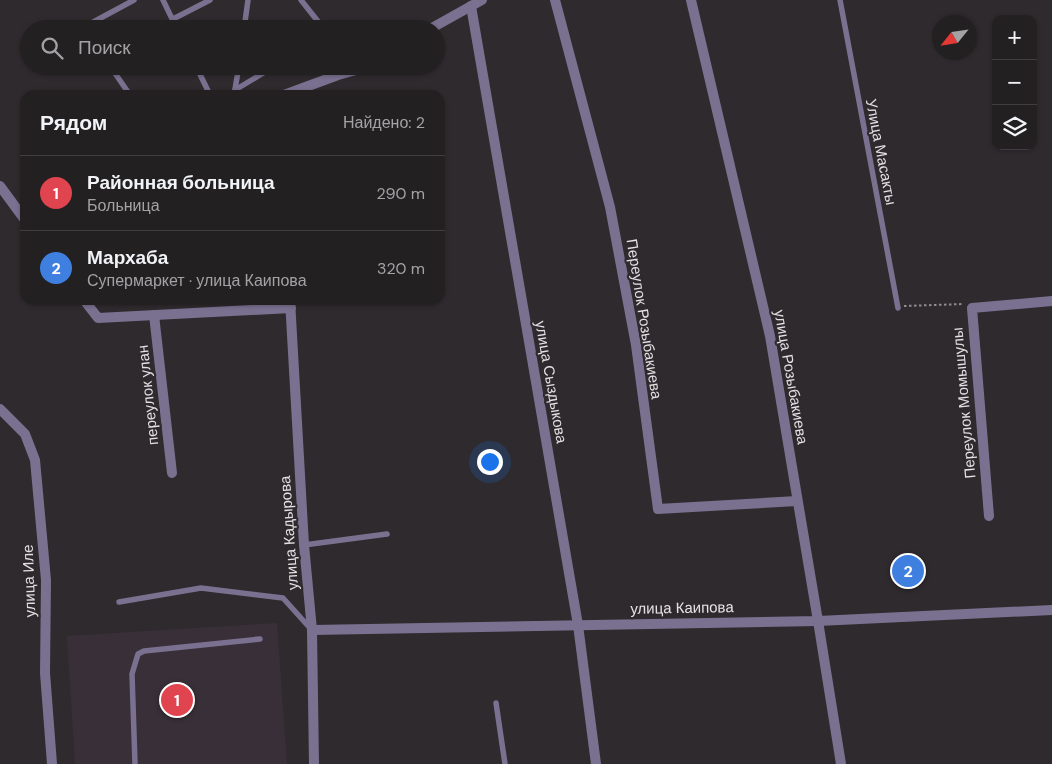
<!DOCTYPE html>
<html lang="ru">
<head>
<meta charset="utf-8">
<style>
  body { margin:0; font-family:"DM Sans",sans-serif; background:#2f2d2f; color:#f1f3f6 }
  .controls { position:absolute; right:15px; top:15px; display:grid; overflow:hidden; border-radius:10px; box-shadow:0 1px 4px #0004 }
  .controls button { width:45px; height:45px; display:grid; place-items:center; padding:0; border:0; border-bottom:1px solid #403e40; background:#232022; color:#f1f3f6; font:25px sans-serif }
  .compass { position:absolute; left:932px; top:15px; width:45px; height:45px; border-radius:50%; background:#232022; box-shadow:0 1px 4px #0004; rotate:240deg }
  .you { position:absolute; left:489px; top:461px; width:18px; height:18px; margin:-12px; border:4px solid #fff; border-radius:50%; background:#1a73e8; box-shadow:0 0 0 8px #1a73e833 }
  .badge { display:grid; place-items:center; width:32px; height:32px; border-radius:50%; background:#b2c34c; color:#fff; font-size:16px; font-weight:700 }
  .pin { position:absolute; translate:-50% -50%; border:2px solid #fff; box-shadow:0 1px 5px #0006 }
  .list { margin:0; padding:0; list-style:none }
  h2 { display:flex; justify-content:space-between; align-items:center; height:65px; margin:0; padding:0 20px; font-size:21px }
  h2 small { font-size:16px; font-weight:400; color:#a3a3a5 }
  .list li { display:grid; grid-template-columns:32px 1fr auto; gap:15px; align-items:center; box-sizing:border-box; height:75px; padding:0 20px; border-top:1px solid #403e40 }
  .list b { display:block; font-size:19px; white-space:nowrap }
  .list p { margin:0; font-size:16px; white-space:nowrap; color:#a3a3a5 }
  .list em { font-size:16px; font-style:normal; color:#a3a3a5 }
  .icon { flex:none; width:28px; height:28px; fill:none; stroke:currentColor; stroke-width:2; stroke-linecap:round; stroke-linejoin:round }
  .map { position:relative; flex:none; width:1052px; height:764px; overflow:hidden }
  .search { position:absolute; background:#232022; box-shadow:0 1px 4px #0004; left:20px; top:20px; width:425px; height:55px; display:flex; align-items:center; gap:12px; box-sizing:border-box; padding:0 18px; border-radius:28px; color:#a3a3a5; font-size:19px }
  .panel { position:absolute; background:#232022; box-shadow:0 1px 4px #0004; left:20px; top:90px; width:425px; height:215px; border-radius:15px }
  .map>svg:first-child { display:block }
</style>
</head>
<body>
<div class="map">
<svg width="1052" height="764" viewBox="0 0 1052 764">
  <rect width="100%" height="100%" fill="#2f2a2e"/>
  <path fill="#392f38" d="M277 623 287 764H75L67 636Z"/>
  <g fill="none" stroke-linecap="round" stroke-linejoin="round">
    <path stroke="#908c8f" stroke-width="2" stroke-dasharray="2.5 2.5" stroke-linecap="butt" d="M904 306 964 304"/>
    <g stroke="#7a7190" stroke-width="5.5">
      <path d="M163 0 177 29"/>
      <path d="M301 0 324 29"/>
      <path d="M840 0 898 308"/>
      <path d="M173 19 210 0"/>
      <path d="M85 29 84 27 134 0"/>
      <path d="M244 29 248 0"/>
      <path d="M110 66 130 95"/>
      <path d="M196 66 210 95"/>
      <path d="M235 90 275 66"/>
      <path d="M234 95 239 66"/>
      <path d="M304 545 387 534"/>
      <path d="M119 602 201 588 283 598 310 628"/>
      <path d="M496 703 505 764"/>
      <path d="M135 764 132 674 138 654 144 651 260 639"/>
    </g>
    <g stroke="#7a7190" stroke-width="10">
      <path d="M555 0 610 207 636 345 658 509 797 501"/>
      <path d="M691 0 770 336 818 621 841 764"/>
      <path d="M471 6 578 625 596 764"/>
      <path d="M430 29 482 0"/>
      <path d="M284 95 338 75 356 70 363 66"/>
      <path d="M0 186 25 220"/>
      <path d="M84 300 98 318 291 308"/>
      <path d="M290 300 304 545 312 630 314 764"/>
      <path d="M154 315 172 473"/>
      <path d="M0 409 25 434 35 460 46 580 45 673 52 764"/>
      <path d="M989 516 972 308 1052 301"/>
      <path d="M312 630 818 621 1052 610"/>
    </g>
  </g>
  <g text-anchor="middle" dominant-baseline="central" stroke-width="4.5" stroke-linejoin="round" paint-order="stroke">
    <g font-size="15" fill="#e4e0e3" stroke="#2f2a2e">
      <text transform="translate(881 152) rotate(79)">Улица Масакты</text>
      <text transform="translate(644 319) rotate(81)">Переулок Розыбакиева</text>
      <text transform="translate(791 377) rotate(80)">улица Розыбакиева</text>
      <text transform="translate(551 382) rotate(80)">улица Сыздыкова</text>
      <text transform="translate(148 395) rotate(-96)">переулок улан</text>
      <text transform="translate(964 403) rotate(-95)">Переулок Момышулы</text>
      <text transform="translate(289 533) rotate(-94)">улица Кадырова</text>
      <text transform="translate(29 581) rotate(-92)">улица Иле</text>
      <text transform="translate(682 608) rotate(-1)">улица Каипова</text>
    </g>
  </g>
</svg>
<div class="controls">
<button>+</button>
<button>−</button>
<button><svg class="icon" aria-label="layers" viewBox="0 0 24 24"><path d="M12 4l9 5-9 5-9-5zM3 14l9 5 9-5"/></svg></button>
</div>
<svg class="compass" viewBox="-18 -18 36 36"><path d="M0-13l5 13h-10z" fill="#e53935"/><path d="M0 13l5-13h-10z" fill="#a3a3a5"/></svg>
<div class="you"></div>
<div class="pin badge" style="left:177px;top:700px;background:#e0444e">1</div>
<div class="pin badge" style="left:908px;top:571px;background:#3f7fe0">2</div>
<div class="search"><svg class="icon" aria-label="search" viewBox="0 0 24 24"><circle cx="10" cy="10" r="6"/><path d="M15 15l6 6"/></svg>Поиск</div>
<section class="panel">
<h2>Рядом<small>Найдено: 2</small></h2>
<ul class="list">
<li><span class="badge" style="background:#e0444e">1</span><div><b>Районная больница</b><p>Больница</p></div><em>290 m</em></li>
<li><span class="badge" style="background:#3f7fe0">2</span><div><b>Мархаба</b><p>Супермаркет · улица Каипова</p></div><em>320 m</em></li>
</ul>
</section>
</div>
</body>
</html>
